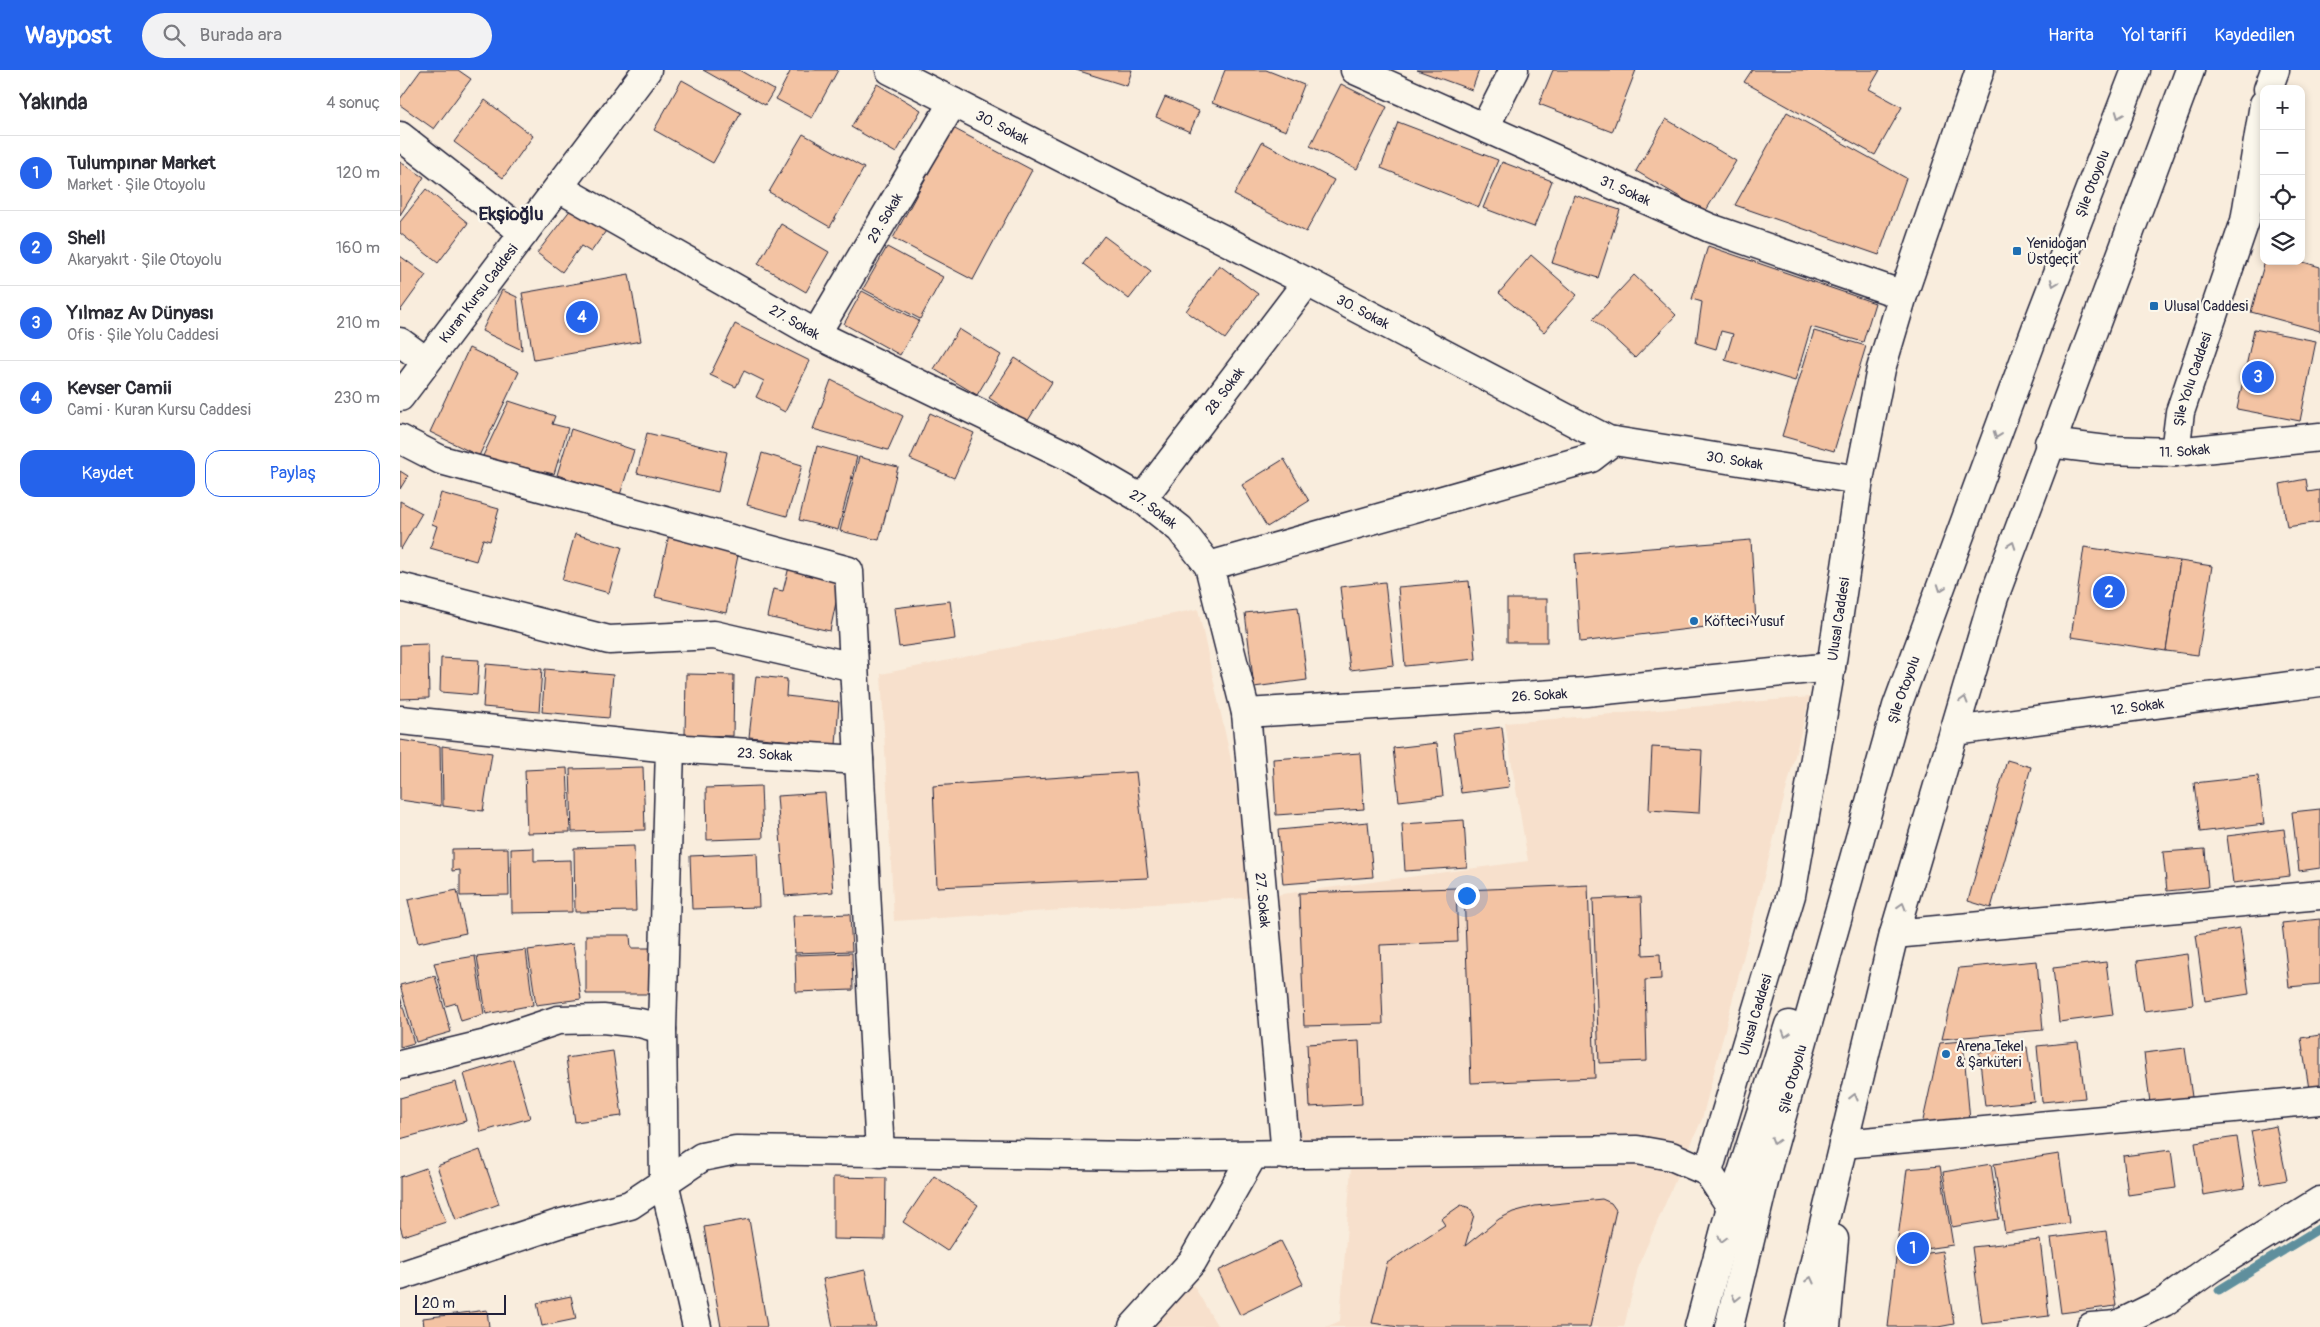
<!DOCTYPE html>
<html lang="tr">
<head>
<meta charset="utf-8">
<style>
  body { margin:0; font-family:Pangolin,sans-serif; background:#f2f2f3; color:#2b2b33 }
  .controls { position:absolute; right:15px; top:15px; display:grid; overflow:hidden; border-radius:10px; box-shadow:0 2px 8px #0003 }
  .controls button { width:45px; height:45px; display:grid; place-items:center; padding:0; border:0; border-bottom:1px solid #e1e1e2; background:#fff; color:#2b2b33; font:25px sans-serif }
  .scale { position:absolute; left:15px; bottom:12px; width:91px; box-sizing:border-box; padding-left:5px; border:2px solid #22223b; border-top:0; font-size:14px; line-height:18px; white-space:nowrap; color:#22223b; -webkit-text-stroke:4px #fbf7ec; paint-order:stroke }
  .you { position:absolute; left:1066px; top:825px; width:18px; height:18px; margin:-12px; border:4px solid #fff; border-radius:50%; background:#1a73e8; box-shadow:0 0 0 8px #1a73e833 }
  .badge { display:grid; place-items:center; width:32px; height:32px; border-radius:50%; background:#2563eb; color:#fff; font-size:16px; font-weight:700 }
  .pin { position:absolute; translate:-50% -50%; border:2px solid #fff; box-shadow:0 1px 5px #0006 }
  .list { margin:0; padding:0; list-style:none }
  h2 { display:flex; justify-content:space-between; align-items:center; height:65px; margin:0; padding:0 20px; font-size:21px }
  h2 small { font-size:16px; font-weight:400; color:#7c7c81 }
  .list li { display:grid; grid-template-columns:32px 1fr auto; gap:15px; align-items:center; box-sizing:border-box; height:75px; padding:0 20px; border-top:1px solid #e1e1e2 }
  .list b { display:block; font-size:19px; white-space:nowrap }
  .list p { margin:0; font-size:16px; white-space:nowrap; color:#7c7c81 }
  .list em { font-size:16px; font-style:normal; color:#7c7c81 }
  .actions { display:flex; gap:10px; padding:15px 20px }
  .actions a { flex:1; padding:11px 0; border:1px solid #2563eb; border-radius:15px; text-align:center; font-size:18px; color:#2563eb }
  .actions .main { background:#2563eb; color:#fff }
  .icon { flex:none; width:28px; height:28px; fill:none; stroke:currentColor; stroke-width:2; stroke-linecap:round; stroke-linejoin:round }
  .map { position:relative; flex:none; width:1920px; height:1257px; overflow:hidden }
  header { display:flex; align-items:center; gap:30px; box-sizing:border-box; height:70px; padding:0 25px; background:#2563eb; color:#fff }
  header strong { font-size:24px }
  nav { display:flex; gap:28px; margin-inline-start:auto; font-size:18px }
  .search { width:350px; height:45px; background:#f2f2f3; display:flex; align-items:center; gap:12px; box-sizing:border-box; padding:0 18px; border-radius:28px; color:#7c7c81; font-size:19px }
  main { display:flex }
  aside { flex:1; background:#fff }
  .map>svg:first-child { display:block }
</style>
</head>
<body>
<header>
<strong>Waypost</strong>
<div class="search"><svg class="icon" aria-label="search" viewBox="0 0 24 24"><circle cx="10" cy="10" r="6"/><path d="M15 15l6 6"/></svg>Burada ara</div>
<nav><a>Harita</a><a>Yol tarifi</a><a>Kaydedilen</a></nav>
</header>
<main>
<aside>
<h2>Yakında<small>4 sonuç</small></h2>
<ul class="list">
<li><span class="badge">1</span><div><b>Tulumpınar Market</b><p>Market · Şile Otoyolu</p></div><em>120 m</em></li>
<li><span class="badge">2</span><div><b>Shell</b><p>Akaryakıt · Şile Otoyolu</p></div><em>160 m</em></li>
<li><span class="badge">3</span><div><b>Yılmaz Av Dünyası</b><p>Ofis · Şile Yolu Caddesi</p></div><em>210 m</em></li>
<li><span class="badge">4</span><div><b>Kevser Camii</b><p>Cami · Kuran Kursu Caddesi</p></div><em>230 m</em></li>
</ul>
<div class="actions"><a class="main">Kaydet</a><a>Paylaş</a></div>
</aside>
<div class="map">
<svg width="1920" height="1257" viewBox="0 0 1920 1257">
  <rect width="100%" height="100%" fill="#f9eddd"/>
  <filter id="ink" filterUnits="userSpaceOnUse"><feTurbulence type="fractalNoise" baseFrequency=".02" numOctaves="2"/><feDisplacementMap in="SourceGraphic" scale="10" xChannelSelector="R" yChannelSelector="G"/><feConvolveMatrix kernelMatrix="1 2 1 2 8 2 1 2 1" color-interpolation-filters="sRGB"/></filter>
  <g filter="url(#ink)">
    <g fill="#f7e0cc">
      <path d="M798 539 861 827 1128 791 1105 653 1410 627 1302 1049 1239 1194 1224 1257H926L940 1251 952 1084 895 1090 861 827 494 851 481 604Z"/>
      <path d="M779 1191 818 1257H718Z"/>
    </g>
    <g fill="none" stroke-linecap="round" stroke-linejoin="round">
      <path stroke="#5e8f9d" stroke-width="9" d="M1819 1220 1920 1158"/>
    </g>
    <g fill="#f3c3a3" stroke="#22223b">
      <path d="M21 0H58L71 9 34 59 0 35V29Z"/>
      <path d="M303 0H339L374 20 365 35Z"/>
      <path d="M391 0H438L412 48 376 29Z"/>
      <path d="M676 0H732L727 16Z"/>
      <path d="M825 0H866L904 15 886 61 812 33Z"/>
      <path d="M1017 0H1079L1072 20Z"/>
      <path d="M1153 0H1236L1212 62 1139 34Z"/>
      <path d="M1352 0H1480L1469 19 1502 37 1475 85 1344 12Z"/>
      <path d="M282 10 341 43 313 93 254 60Z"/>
      <path d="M477 14 521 40 496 83 451 57Z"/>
      <path d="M941 14 987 37 957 99 910 76Z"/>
      <path d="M765 27 799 41 790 62 756 47Z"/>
      <path d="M85 30 133 66 103 108 54 72Z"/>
      <path d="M1387 42 1506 108 1479 185 1335 135Z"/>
      <path d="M1266 49 1336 91 1305 142 1236 101Z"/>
      <path d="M998 52 1098 90 1079 137 981 98Z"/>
      <path d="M553 58 632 100 573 210 493 168Z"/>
      <path d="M403 64 464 98 430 157 369 122Z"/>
      <path d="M862 72 934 110 906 162 834 125Z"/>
      <path d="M0 92 24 107 0 145Z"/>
      <path d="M1102 92 1152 111 1134 157 1083 138Z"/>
      <path d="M26 119 68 153 38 193 0 163V152Z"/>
      <path d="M1174 125 1220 140 1198 208 1152 193Z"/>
      <path d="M171 139 208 158 191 182 181 176 162 202 137 183Z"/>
      <path d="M381 154 429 182 406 222 358 194Z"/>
      <path d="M704 166 751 201 729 229 683 194Z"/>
      <path d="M1308 176 1475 233 1463 272 1411 257 1395 311 1325 290 1333 264 1321 261 1316 279 1296 273 1302 232 1292 229Z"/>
      <path d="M487 177 543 207 520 249 463 219Z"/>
      <path d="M1131 185 1177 225 1144 262 1099 223Z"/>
      <path d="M0 186 26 205 0 241Z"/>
      <path d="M1865 191H1900L1920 197V261L1851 242Z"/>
      <path d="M819 195 858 224 825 269 786 241Z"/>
      <path d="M229 204 241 271 134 290 122 223Z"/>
      <path d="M1234 205 1276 245 1235 288 1193 249Z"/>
      <path d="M102 220 117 227 122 280 82 261Z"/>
      <path d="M462 221 519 251 500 285 444 254Z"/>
      <path d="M335 254 410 291 385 342 356 327 364 311 344 301 336 317 310 305Z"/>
      <path d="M559 259 601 285 577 325 534 299Z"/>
      <path d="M1854 259 1916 271 1900 351 1837 339Z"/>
      <path d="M1414 261 1466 276 1434 381 1382 366Z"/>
      <path d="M69 278 119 302 79 386 30 362Z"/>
      <path d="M615 288 652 312 627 352 589 328Z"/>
      <path d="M431 310 503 346 488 380 413 359Z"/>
      <path d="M109 331 155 346 152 354 168 358 154 404 82 388Z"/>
      <path d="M530 343 574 363 554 408 510 389Z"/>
      <path d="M171 359 234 380 220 425 157 405Z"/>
      <path d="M247 363 327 382 318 422 237 403Z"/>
      <path d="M417 376 457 387 438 460 399 450Z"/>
      <path d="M362 383 402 395 387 446 347 435Z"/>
      <path d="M459 387 498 397 479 470 440 461Z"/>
      <path d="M884 389 909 431 867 457 842 415Z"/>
      <path d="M0 401 8 406 0 419Z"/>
      <path d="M1906 409 1908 422 1920 420V452L1887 457 1880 414Z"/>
      <path d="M41 423 99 439 90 471 83 469 76 491 30 478 37 456 32 454Z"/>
      <path d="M0 431 22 443 1 479 0 478Z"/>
      <path d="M270 460 340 476 326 543 255 527Z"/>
      <path d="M175 464 222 477 209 523 162 510Z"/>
      <path d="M1351 470 1356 551 1180 572 1175 484Z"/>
      <path d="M1684 477 1780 491 1766 581 1671 567Z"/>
      <path d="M1780 491 1812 496 1798 585 1766 581Z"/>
      <path d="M390 493 442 504 430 561 367 547 373 519 383 521Z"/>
      <path d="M1069 511 1076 589 1005 596 998 517Z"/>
      <path d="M985 512 994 595 950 600 940 517Z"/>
      <rect x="1107" y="529" width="40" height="43"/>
      <path d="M550 531 555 569 499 577 494 538Z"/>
      <path d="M898 537 907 610 854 617 845 543Z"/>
      <path d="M28 574 29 628 0 629V575Z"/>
      <path d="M41 588 79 590 77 625 40 622Z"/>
      <path d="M86 594 142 599 139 642 83 637Z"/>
      <path d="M145 599 213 605 209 648 142 642Z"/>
      <path d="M286 604 334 605 333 666 285 665Z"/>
      <path d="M356 606 387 609 386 626 439 632 436 675 349 667Z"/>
      <path d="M1102 657 1109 717 1061 723 1053 663Z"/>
      <path d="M0 670 40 676 41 736 0 730Z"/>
      <path d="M1037 673 1043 726 999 731 993 678Z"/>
      <path d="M42 676 92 683 83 741 43 736Z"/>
      <path d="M1252 677 1302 680 1299 743 1249 740Z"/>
      <path d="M960 683 964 739 876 745 873 689Z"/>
      <path d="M1607 690 1631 697 1591 838 1568 831Z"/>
      <path d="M243 697 245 760 172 762 170 699Z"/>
      <path d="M167 698 170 762 127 763 125 700Z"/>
      <path d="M736 702 748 808 537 817 533 716Z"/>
      <path d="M1858 706 1864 754 1800 762 1794 713Z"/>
      <path d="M361 716 363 768 307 770 306 718Z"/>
      <path d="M425 723 433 822 385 826 377 726Z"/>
      <path d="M1920 739V798L1899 801 1892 742Z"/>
      <path d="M1064 750 1067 797 1005 801 1002 754Z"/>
      <path d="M968 752 973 807 883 814 878 760Z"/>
      <path d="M1884 759 1890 806 1833 813 1827 766Z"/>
      <path d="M234 776 236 841 175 842 174 778Z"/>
      <path d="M108 778 109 825 60 826V800L52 801V779Z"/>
      <path d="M134 778V791L171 790 172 842 112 843 111 779Z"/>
      <path d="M1805 779 1808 817 1767 821 1763 782Z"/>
      <path d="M357 783 359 837 292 839 290 786Z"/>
      <path d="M1188 815 1195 1008 1071 1013 1064 820Z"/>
      <path d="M1056 818 1058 872 980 875 983 954 904 956 899 823Z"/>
      <path d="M57 820 66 863 18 873 8 830Z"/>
      <path d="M1241 827 1243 885 1260 884 1261 909 1245 910 1247 991 1199 993 1193 829Z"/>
      <path d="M450 844 452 881 395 883 393 846Z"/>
      <path d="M1920 849V914L1889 917 1882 853Z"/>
      <path d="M1840 858 1849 924 1805 931 1796 865Z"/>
      <path d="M186 865H230L231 878H254V924H186Z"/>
      <path d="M173 874 181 929 136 935 128 880Z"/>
      <path d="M126 880 133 935 86 944 77 886Z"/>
      <path d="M452 883 453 920 396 922 395 885Z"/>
      <path d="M1787 884 1793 935 1744 941 1737 891Z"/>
      <path d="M75 886 84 944 61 951 56 933 46 936 34 893Z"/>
      <path d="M1637 891 1643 960 1542 969 1559 898Z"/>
      <path d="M1706 892 1713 945 1659 952 1653 898Z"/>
      <path d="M35 906 51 962 16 972 0 915Z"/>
      <path d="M0 927 14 973 0 977Z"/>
      <path d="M1920 965V1017L1909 1019 1901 968Z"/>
      <path d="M959 971 962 1034 910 1037 907 974Z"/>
      <path d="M1563 971 1570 1051 1522 1055 1540 973Z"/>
      <path d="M1678 972 1685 1028 1642 1032 1637 976Z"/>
      <path d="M1627 977 1634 1031 1585 1036 1579 982Z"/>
      <path d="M1785 978 1792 1027 1750 1033 1744 983Z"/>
      <path d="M213 981 222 1046 175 1052 166 988Z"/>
      <path d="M113 989 130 1048 81 1062 64 1004Z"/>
      <path d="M56 1012 66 1051 0 1069V1028Z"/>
      <path d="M1876 1056 1887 1110 1861 1115 1851 1061Z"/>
      <path d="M1837 1067 1845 1118 1803 1125 1795 1073Z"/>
      <path d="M80 1080 99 1134 56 1150 37 1096Z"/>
      <path d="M1771 1080 1776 1118 1728 1125 1723 1086Z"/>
      <path d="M1659 1084 1669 1153 1605 1163 1594 1094Z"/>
      <path d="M1591 1094 1599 1149 1552 1157 1543 1102Z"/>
      <path d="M1540 1096 1553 1175 1496 1183 1507 1099Z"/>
      <path d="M26 1098 46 1152 3 1166 0 1156V1107Z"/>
      <path d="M534 1106 578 1135 547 1181 503 1152Z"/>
      <path d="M433 1107 486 1108 485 1170 433 1169Z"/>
      <path d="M1202 1129 1211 1133 1216 1140 1190 1257H999L972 1253 987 1193 1045 1155 1041 1149 1061 1135 1070 1138 1074 1145 1065 1176 1099 1149 1113 1142 1135 1136Z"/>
      <path d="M349 1149 367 1257H321L304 1157Z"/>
      <path d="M1706 1161 1716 1236 1661 1243 1651 1168Z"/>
      <path d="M1640 1170 1649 1246 1582 1254 1572 1177Z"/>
      <path d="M881 1171 903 1214 840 1245 818 1201Z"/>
      <path d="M1542 1181 1554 1254 1538 1257H1488L1496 1188Z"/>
      <path d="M465 1200 476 1257H433L423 1209Z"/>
      <path d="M171 1226 176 1249 142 1256 137 1233Z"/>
      <path d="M87 1240 89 1257H24L23 1248Z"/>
    </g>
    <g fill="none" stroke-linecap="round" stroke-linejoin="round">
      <defs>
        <g id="street">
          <path id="s1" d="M490 0 907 212 1208 370 1459 410"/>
          <path id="s2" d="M955 0 1310 158 1503 225"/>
          <path d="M1868 19 1875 0"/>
          <path d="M1085 57 1114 0"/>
          <path d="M0 66 124 163"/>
          <path id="s3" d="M159 118 416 264 670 387 742 429 780 459 809 496 846 643 886 1085"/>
          <path id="s4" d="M416 264 553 32"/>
          <path d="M0 272 26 291"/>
          <path d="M0 369 41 390 449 501 480 1083"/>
          <path id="s5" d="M1649 373 1707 380 1775 382 1920 367"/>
          <path id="s6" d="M1775 382 1780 342 1845 151 1864 34"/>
          <path id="s7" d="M742 429 907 212"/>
          <path d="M809 496 1191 388 1213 371"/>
          <path d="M0 517 209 570 314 565 454 597"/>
          <path id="s8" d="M846 643 1186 622 1431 597"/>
          <path d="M0 650 270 678 262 959"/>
          <path id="s9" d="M1555 661 1920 612"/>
          <path id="s10" d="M270 678 459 690"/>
          <path d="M1494 864 1920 825"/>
          <path d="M0 995 86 974 158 950 203 949 240 953 262 959 264 1112 297 1257"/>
          <path d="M1443 1074 1920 1030"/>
          <path d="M733 1257 792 1192 853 1085"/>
          <path d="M1691 1257 1717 1255 1764 1232 1813 1197 1920 1131"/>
        </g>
        <g id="secondary">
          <path id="s11" d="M0 327 247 0"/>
          <path d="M0 1206 158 1154 230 1135 302 1087 336 1080 737 1086 1237 1080 1271 1086 1308 1102"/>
        </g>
        <g id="primary">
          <path id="s12" d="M1331 1137 1308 1102 1391 825 1431 597 1459 410 1481 299 1503 225 1580 0"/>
        </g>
        <g id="highway">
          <path d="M1299 1257 1331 1137 1389 955"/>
          <path id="s13" d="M1329 1257 1368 1095 1497 636 1640 248 1736 0"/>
          <path d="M1399 1257 1494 864 1594 527 1790 0"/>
          <path d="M1426 1257 1434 1169"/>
        </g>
      </defs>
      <use href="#street" stroke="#22223b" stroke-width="31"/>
      <use href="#secondary" stroke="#22223b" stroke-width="31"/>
      <use href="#primary" stroke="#22223b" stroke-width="31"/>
      <use href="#highway" stroke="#22223b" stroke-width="31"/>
      <use href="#street" stroke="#fbf7ec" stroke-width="28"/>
      <use href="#secondary" stroke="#fbf7ec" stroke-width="28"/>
      <use href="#primary" stroke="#fbf7ec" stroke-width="28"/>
      <use href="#highway" stroke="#fbf7ec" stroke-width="28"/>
    </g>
    <defs><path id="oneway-chevron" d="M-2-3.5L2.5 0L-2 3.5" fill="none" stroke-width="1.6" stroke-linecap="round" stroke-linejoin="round" transform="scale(1.25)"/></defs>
    <g stroke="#99979c">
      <use href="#oneway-chevron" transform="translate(1719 45) rotate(111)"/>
      <use href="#oneway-chevron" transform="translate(1654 213) rotate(111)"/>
      <use href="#oneway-chevron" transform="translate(1597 365) rotate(110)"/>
      <use href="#oneway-chevron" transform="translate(1612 475) rotate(-70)"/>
      <use href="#oneway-chevron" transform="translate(1541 518) rotate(110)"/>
      <use href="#oneway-chevron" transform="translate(1564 630) rotate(-74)"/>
      <use href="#oneway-chevron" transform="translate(1502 836) rotate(-73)"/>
      <use href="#oneway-chevron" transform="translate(1386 964) rotate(108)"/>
      <use href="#oneway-chevron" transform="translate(1454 1027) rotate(-76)"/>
      <use href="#oneway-chevron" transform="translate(1375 1071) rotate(106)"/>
      <use href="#oneway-chevron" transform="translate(1322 1169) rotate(105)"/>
      <use href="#oneway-chevron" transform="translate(1410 1210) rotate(-76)"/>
      <use href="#oneway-chevron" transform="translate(1336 1228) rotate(103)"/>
    </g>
  </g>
  <g fill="#1f6fb2" stroke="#fbf7ec" stroke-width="2">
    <rect x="1612" y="176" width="10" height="10" rx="2.5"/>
    <rect x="1749" y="231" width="10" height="10" rx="2.5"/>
    <circle cx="1294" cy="551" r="5"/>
    <circle cx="1546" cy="984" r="5"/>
  </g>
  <g text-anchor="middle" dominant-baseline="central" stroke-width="4.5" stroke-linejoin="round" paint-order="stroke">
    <g font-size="14" fill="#22223b" stroke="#fbf7ec">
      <text stroke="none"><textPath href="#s1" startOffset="126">30. Sokak</textPath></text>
      <text stroke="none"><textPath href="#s13" startOffset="1201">Şile Otoyolu</textPath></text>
      <text stroke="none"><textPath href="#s2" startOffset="296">31. Sokak</textPath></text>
      <text stroke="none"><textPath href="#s4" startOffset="135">29. Sokak</textPath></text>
      <text stroke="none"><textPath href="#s11" startOffset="130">Kuran Kursu Caddesi</textPath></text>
      <text stroke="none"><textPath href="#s1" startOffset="531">30. Sokak</textPath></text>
      <text stroke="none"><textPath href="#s3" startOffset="271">27. Sokak</textPath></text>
      <text stroke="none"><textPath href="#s6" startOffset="75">Şile Yolu Caddesi</textPath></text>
      <text stroke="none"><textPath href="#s7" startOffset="136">28. Sokak</textPath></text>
      <text stroke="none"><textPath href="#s5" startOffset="136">11. Sokak</textPath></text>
      <text stroke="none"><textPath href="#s1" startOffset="936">30. Sokak</textPath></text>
      <text stroke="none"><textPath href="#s3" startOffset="676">27. Sokak</textPath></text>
      <text stroke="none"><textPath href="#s12" startOffset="611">Ulusal Caddesi</textPath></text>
      <text stroke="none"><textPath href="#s13" startOffset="661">Şile Otoyolu</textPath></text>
      <text stroke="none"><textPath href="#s8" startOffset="294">26. Sokak</textPath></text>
      <text stroke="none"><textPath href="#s9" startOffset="184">12. Sokak</textPath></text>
      <text stroke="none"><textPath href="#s10" startOffset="95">23. Sokak</textPath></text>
      <text stroke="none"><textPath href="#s3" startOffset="1096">27. Sokak</textPath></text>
      <text stroke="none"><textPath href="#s12" startOffset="206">Ulusal Caddesi</textPath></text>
      <text stroke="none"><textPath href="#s13" startOffset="256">Şile Otoyolu</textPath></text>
    </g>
    <g font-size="14" fill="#22223b" stroke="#fbf7ec" text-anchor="start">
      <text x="1627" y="173">Yenidoğan<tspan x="1627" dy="16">Üstgeçit</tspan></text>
      <text x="1764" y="236">Ulusal Caddesi</text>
      <text x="1304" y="551">Köfteci Yusuf</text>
      <text x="1556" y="976">Arena Tekel<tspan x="1556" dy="16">&amp; Şarküteri</tspan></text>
    </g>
    <g font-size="19" font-weight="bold" fill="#22223b" stroke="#fbf7ec">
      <text x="111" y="144">Ekşioğlu</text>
    </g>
  </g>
</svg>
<div class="controls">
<button>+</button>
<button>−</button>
<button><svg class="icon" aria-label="locate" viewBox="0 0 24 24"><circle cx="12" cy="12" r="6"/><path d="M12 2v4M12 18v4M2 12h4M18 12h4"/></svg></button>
<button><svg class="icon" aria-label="layers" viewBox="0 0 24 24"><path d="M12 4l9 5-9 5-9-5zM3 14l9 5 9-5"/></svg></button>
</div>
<div class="scale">20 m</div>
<div class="you"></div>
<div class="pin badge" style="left:1513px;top:1178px">1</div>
<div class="pin badge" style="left:1709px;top:522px">2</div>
<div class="pin badge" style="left:1858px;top:307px">3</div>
<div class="pin badge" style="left:182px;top:247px">4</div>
</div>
</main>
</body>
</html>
